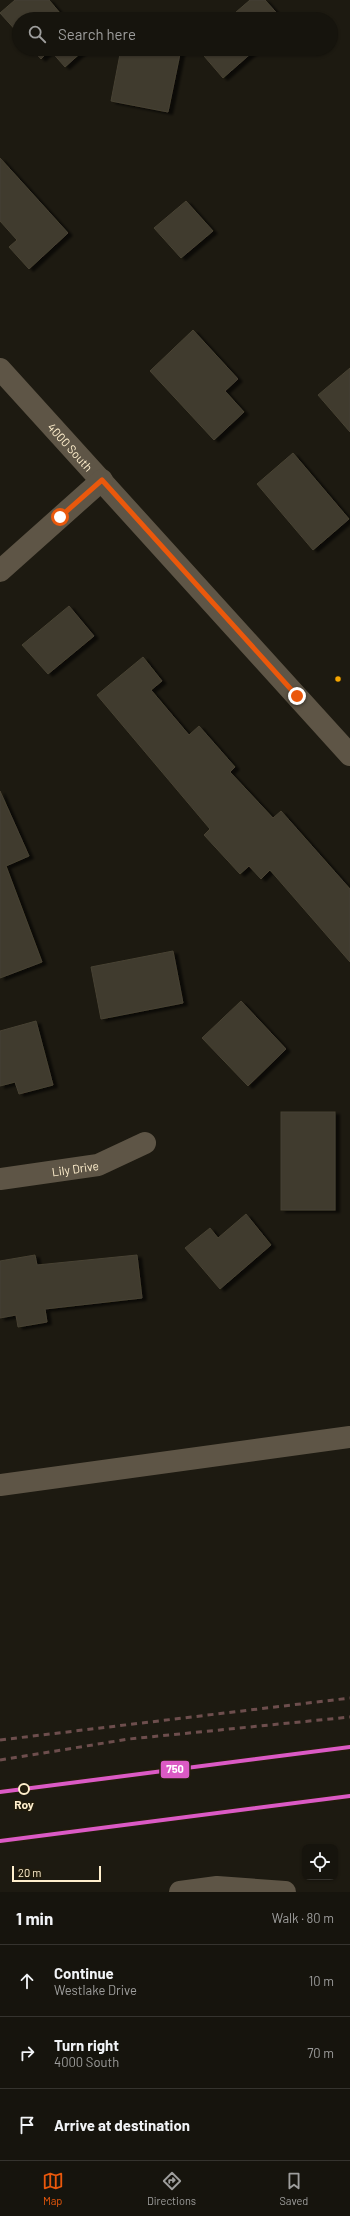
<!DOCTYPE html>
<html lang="en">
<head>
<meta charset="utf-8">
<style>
  body { margin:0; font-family:Barlow,sans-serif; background:#23211b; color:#f1f3f6 }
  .controls { position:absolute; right:12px; bottom:12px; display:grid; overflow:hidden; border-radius:8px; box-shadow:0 1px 3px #0004 }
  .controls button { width:36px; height:36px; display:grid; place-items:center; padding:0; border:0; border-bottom:1px solid #35332e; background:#16140d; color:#f1f3f6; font:20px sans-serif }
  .scale { position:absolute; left:12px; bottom:10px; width:89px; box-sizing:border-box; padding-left:4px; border:2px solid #ffefcd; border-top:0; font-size:11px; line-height:14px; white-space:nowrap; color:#ffefcd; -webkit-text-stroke:3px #221c0c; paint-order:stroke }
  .stop { position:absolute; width:12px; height:12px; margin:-9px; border:3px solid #ea580c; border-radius:50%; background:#fff }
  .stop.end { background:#ea580c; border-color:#fff; box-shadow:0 1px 4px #0008 }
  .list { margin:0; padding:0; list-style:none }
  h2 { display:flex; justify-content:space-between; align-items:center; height:52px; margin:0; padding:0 16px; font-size:17px }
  h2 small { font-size:13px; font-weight:400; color:#9e9e9d }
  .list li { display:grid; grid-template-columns:26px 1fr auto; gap:12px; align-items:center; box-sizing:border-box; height:72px; padding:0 16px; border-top:1px solid #35332e }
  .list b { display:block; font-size:15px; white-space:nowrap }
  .list p { margin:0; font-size:13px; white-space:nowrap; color:#9e9e9d }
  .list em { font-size:13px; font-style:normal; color:#9e9e9d }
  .icon { flex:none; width:22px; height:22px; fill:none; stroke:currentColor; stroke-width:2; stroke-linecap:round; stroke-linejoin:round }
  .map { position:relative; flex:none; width:350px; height:1892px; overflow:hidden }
  .search { position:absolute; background:#16140d; box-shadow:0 1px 3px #0004; left:12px; right:12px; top:12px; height:44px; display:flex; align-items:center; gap:10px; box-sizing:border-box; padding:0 14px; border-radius:22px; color:#9e9e9d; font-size:15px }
  .sheet { height:268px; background:#16140d }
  nav { display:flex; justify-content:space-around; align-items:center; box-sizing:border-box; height:56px; border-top:1px solid #35332e; background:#16140d; font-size:11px; color:#9e9e9d }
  nav a { display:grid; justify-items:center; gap:2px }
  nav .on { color:#ea580c }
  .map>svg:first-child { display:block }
</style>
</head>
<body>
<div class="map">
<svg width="350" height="1892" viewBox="0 0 350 1892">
  <defs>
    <filter id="shadow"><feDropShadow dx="4.5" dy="2.5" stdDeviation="1" flood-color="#0009"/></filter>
  </defs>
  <rect width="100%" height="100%" fill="#1d1a11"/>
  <g fill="#3f3b2f" stroke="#484233" filter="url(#shadow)">
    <path d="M15 0H49L65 19H19V34L0 13Z"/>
    <path d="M250 0H265L282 19H228Z"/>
    <path d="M32 49H85L65 67 50 50 41 59Z"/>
    <path d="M121 49H181L168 112 111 101Z"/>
    <path d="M198 49H256L223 78Z"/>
    <path d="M0 158 68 233 29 269 9 247 17 240 0 221Z"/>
    <path d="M186 201 213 231 181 258 154 228Z"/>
    <path d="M193 330 238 379 225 391 244 412 214 440 150 371Z"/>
    <path d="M350 368V432L318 395Z"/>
    <path d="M293 453 349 519 313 550 257 484Z"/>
    <path d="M69 606 94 636 48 674 22 645Z"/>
    <path d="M143 657 162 681 151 690 189 735 199 726 235 767 230 772 273 818 281 811 350 889V962L270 870 261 879 249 866 240 874 204 835 210 829 97 695Z"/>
    <path d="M0 791 29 856 6 866 42 962 0 978Z"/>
    <path d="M173 951 183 1003 101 1019 91 967Z"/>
    <path d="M241 1001 286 1049 248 1086 202 1038Z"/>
    <path d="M36 1021 53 1085 19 1094 15 1082 0 1086V1031Z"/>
    <rect x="281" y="1112" width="54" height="98"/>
    <path d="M246 1214 271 1245 220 1289 185 1248 210 1228 218 1238Z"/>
    <path d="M35 1255 37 1265 137 1255 142 1298 45 1309 47 1322 18 1327 16 1315 0 1318V1261Z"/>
  </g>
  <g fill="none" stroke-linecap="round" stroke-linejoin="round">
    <g stroke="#5e5546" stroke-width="22">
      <path id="s1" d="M0 369 350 755"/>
      <path d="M0 571 102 480"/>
      <path id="s2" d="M0 1179 98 1165 145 1143"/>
      <path d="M0 1485 350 1437"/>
      <path d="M180 1892 217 1887 285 1892"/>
    </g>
    <g stroke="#6d4e4d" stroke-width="3" stroke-dasharray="6 5" stroke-linecap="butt">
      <path d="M0 1740 350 1698"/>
      <path d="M0 1760 129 1739 350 1717"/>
    </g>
    <defs>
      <g id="rail-1">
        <path d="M0 1792 350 1747"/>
        <path d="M0 1841 350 1796"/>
      </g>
    </defs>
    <use href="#rail-1" stroke="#221c0c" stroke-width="7"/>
    <use href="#rail-1" stroke="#db5ac5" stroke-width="4"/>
  </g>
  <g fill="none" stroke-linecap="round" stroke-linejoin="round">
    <path stroke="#ea580c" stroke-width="5" d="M60 517 102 480 297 696"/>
  </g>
  <circle fill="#f7a600" stroke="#221c0c" stroke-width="1.5" cx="338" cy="679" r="3.5"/>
  <circle fill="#221c0c" stroke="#ffefcd" stroke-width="2" cx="24" cy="1789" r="5"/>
  <g text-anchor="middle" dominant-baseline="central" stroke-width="3.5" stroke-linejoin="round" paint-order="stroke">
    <g font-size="12" fill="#ffefcd" stroke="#221c0c">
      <text stroke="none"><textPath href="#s1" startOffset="105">4000 South</textPath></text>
      <text stroke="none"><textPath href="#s2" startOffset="76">Lily Drive</textPath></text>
    </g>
    <g font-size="12" font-weight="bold" fill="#ffefcd" stroke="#221c0c">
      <text x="24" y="1804">Roy</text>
    </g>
  </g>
  <rect stroke="#221c0c" stroke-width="1.5" x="160" y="1760" width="30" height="19" rx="4" fill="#db5ac5"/>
  <g font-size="11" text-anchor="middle" font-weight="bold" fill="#fff">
    <text x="175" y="1773">750</text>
  </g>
</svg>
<div class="controls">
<button><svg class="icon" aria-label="locate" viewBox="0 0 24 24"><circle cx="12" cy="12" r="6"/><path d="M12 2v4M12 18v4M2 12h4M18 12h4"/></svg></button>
</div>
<div class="scale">20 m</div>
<div class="stop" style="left:60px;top:517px"></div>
<div class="stop end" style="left:297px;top:696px"></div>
<div class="search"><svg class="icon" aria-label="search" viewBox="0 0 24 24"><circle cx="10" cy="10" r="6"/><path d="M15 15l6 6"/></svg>Search here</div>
</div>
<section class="sheet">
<h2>1 min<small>Walk · 80 m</small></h2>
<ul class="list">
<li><svg class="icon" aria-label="ahead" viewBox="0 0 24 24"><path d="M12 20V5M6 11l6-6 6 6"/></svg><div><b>Continue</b><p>Westlake Drive</p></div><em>10 m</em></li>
<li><svg class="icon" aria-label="right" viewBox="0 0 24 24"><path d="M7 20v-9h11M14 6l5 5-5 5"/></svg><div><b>Turn right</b><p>4000 South</p></div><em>70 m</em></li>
<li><svg class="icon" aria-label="arrive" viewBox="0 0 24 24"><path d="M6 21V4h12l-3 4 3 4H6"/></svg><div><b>Arrive at destination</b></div></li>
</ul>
</section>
<nav>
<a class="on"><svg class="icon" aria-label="map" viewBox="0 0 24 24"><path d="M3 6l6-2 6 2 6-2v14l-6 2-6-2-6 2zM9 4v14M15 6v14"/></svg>Map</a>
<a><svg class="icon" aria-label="directions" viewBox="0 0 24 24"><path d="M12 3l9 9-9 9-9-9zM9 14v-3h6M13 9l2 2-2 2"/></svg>Directions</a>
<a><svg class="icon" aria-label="saved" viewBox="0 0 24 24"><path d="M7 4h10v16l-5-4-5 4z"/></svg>Saved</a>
</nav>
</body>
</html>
